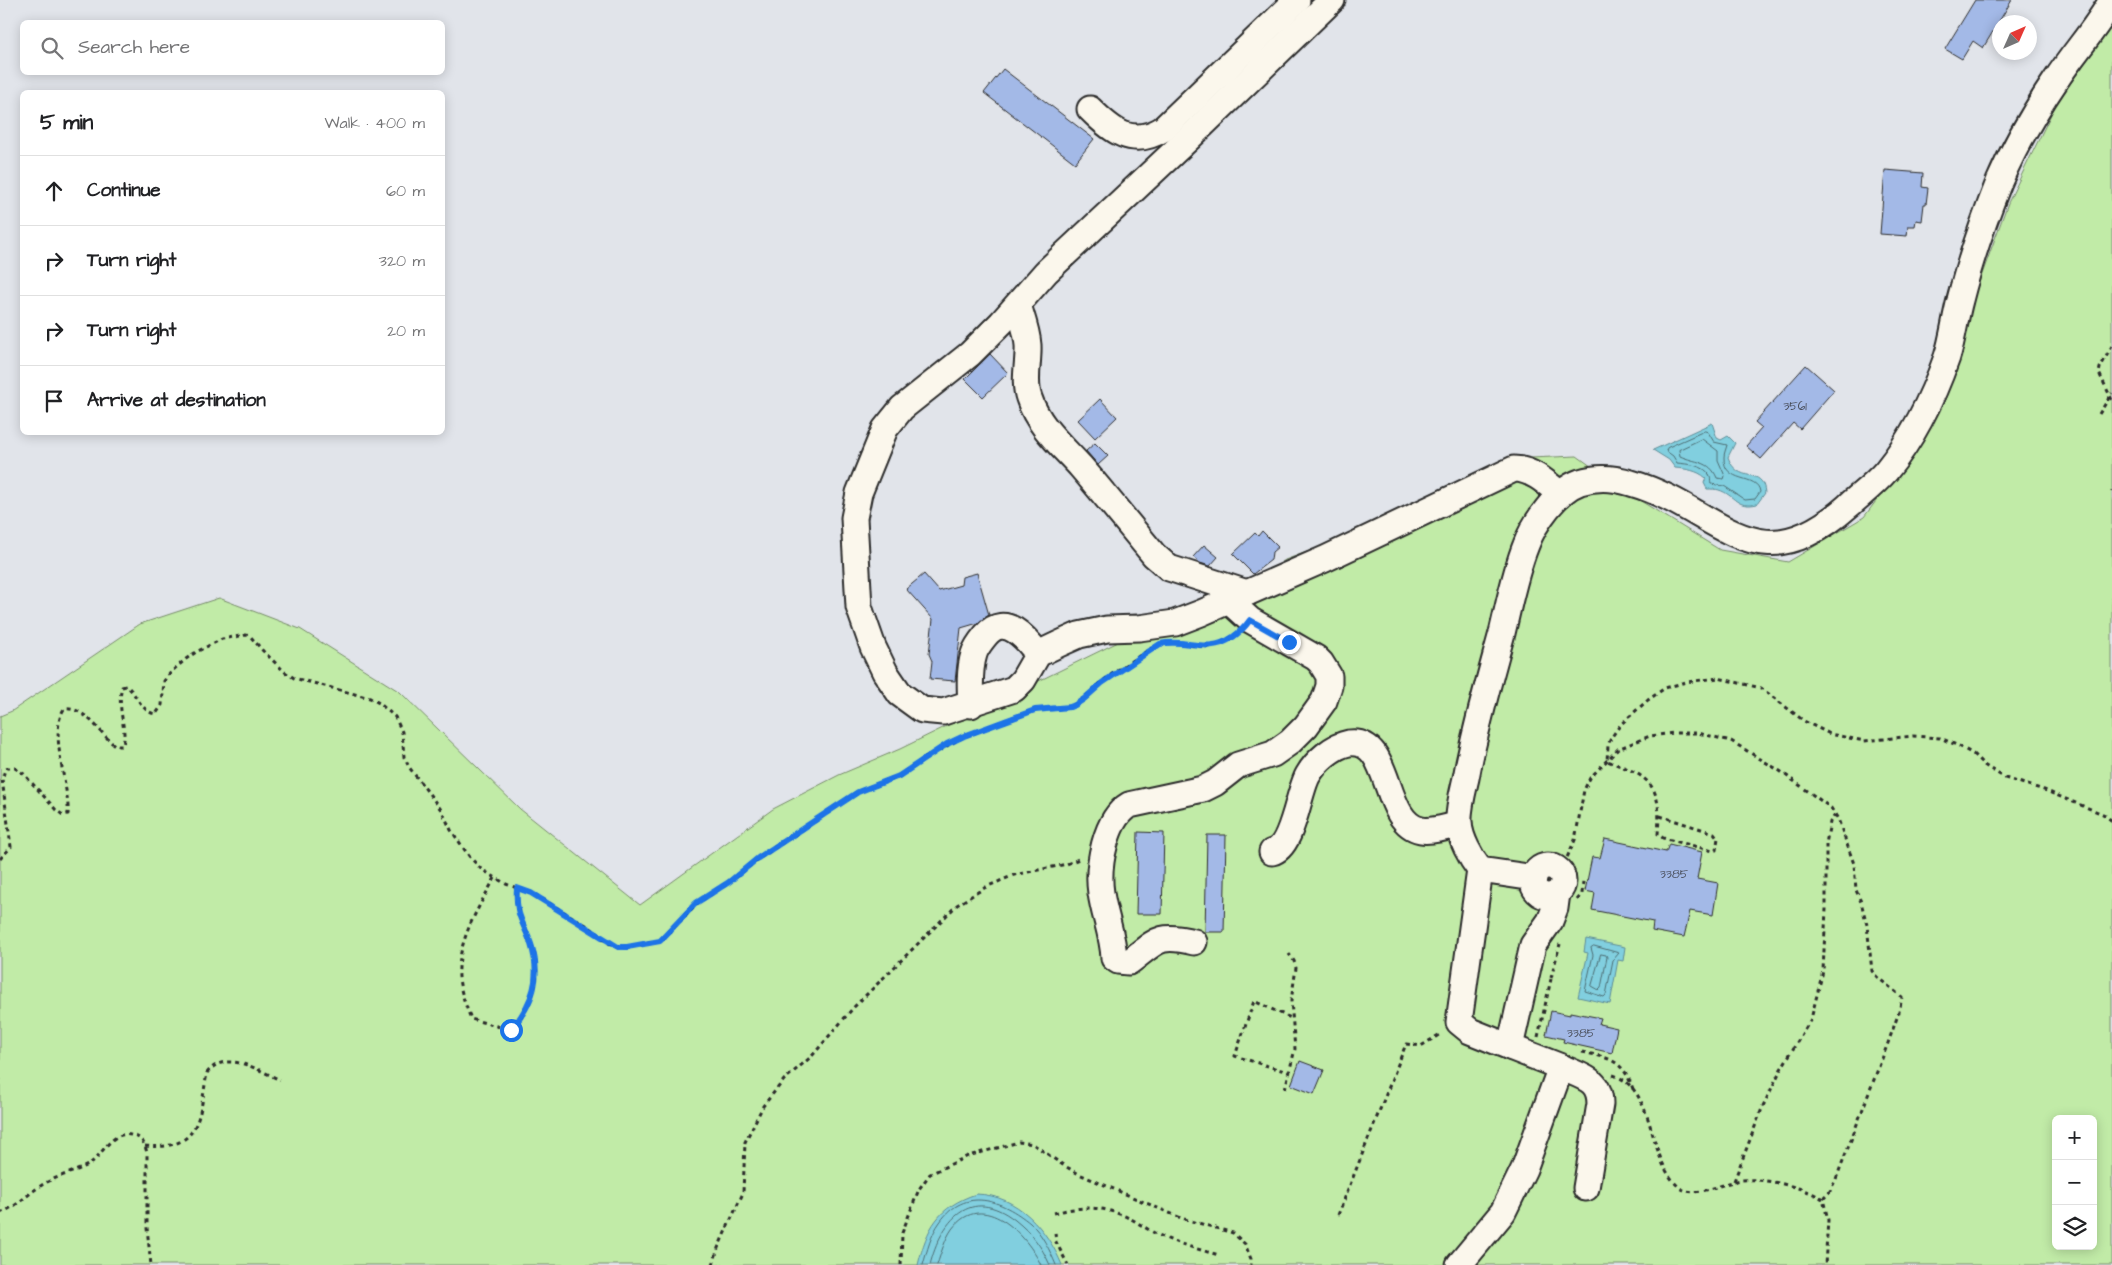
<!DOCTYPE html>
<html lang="en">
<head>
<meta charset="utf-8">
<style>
  body { margin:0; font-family:"Architects Daughter",sans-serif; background:#f6f6f6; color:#202124 }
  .controls { position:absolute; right:15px; bottom:15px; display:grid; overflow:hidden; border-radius:8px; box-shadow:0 2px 12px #0003 }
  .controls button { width:45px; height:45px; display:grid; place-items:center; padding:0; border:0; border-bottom:1px solid #e0e0e0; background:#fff; color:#202124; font:25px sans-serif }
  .compass { position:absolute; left:1992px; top:15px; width:45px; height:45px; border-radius:50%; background:#fff; box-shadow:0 2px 12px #0003; rotate:45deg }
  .stop { position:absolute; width:15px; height:15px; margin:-11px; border:4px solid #1a73e8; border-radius:50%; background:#fff }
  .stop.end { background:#1a73e8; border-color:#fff; box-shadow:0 1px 5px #0008 }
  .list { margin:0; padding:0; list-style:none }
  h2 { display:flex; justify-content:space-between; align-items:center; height:65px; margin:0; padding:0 20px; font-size:21px }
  h2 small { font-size:16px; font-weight:400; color:#757577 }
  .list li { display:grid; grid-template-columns:32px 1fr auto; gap:15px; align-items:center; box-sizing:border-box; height:70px; padding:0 20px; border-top:1px solid #e0e0e0 }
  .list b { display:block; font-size:19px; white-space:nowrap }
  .list em { font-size:16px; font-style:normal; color:#757577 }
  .icon { flex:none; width:28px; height:28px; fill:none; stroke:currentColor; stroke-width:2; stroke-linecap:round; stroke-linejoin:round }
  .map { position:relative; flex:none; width:2112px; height:1265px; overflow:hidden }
  .search { position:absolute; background:#fff; box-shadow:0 2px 12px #0003; left:20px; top:20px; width:425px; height:55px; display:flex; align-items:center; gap:12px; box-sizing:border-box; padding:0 18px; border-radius:8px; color:#757577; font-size:19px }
  .panel { position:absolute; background:#fff; box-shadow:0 2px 12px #0003; left:20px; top:90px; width:425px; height:345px; border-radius:8px }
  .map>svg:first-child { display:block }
</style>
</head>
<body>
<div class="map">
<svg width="2112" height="1265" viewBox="0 0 2112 1265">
  <rect width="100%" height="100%" fill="#e1e4ea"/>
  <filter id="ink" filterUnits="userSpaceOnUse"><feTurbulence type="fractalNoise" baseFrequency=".02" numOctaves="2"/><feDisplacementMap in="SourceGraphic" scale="10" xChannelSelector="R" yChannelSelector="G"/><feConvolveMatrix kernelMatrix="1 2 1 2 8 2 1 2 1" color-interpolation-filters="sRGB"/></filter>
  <g filter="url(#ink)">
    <path fill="#c1eba7" stroke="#768b69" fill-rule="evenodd" d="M2112 21V1265H0V716L12 711 140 624 219 598 300 629 400 692 520 809 640 905 773 809 839 775 900 749 1112 645 1267 573 1285 560 1388 522 1486 473 1530 458 1577 456 1631 495 1720 550 1788 562 1864 517 1903 465 1969 310 2008 203 2056 104 2104 36ZM2056 1119H2093V1246H2056Z"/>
    <g fill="#81cfdf" stroke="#5f8d97">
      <path d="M1712 423 1717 438 1721 440 1728 436 1735 443 1728 457C1738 486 1763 465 1765 493L1757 504C1736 509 1735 495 1719 490 1716 489 1711 489 1707 489L1704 483 1706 478C1697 470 1686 469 1675 468L1669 460 1653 450Z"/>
      <path d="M1586 939 1625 947 1623 961 1618 960 1610 1004 1578 997 1588 953 1584 952Z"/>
      <path d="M976 1194C1018 1195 1047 1229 1062 1265H918C927 1227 938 1207 976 1194Z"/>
    </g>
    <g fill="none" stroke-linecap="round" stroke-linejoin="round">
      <g stroke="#4d6d73" stroke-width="1">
        <path d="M1705 431 1708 432 1714 442 1727 445C1726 449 1724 453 1724 457 1723 485 1758 473 1760 492L1755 499 1745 500 1724 486 1711 484C1710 482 1711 479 1710 476 1706 465 1686 464 1677 463L1673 456 1666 451 1667 448Z"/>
        <path d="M1702 439 1718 451V460L1725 476 1724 479 1717 478C1710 460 1695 463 1680 456L1679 450Z"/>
        <path d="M1594 946 1619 953 1613 960 1606 995 1604 997 1585 991 1593 955 1591 948Z"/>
        <path d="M1601 954 1606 955 1607 957 1601 988 1599 990 1592 986Z"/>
        <path d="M923 1265C927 1251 931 1234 940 1222 965 1186 1002 1200 1030 1223 1042 1233 1050 1251 1056 1265"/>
        <path d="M930 1265C941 1221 970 1185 1015 1220 1032 1234 1041 1245 1050 1265"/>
        <path d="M937 1265C941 1253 945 1239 952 1229 983 1188 1027 1235 1041 1265"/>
      </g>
    </g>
    <g fill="#a3b9e7" stroke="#2b2b2b">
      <path d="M1975 0H2012L1983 48 1973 41 1962 59 1945 49Z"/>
      <path d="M1003 69 1094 139 1075 163 984 93Z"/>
      <path d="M1885 170 1923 173 1922 187 1928 188 1926 204H1924L1922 221 1916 220 1915 226H1908L1907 236 1880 234Z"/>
      <path d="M990 354 1008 373 983 397 965 379Z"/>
      <path d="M1806 365 1834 390 1800 429 1793 423 1761 459 1746 446 1762 428 1755 422Z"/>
      <path d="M1100 399 1117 417 1095 438 1078 420Z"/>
      <path d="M1095 443 1108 456 1098 465 1086 451Z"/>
      <path d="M1262 531 1278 547 1272 552 1271 560 1253 574 1233 554 1255 533 1258 536Z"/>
      <path d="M1204 545 1218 557 1210 566 1200 563 1193 557Z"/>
      <path d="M977 573 989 615 978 623 961 628 955 681 930 679 932 661 929 654 933 619 906 589 924 574 939 591 961 585 962 577Z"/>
      <path d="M1138 832 1164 833 1162 914H1136Z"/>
      <path d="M1207 835H1226L1224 932H1205Z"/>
      <path d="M1605 839 1666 852 1669 844 1702 852 1697 879 1718 883 1713 915 1690 911 1684 937 1652 931 1653 922 1592 910 1595 893 1585 891 1592 857 1600 858Z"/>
      <path d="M1551 1011 1570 1015V1012L1601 1018 1599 1024 1617 1028 1612 1053 1563 1042 1564 1039 1546 1035Z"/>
      <path d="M1300 1061 1324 1070 1314 1094 1291 1085Z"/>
    </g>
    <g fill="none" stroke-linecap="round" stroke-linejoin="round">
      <defs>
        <g id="minor">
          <path d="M1332 0 1189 138 1046 272 1001 323 970 354 902 408 885 429 859 493 854 518 859 607 873 647 885 672 900 694 922 710 943 712 1014 689 1023 680 1038 654 1059 644 1079 635 1107 629 1139 628 1175 623 1201 613 1325 559 1514 469C1532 469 1547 483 1560 494"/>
          <path d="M1090 109C1112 131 1132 148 1163 129L1297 0"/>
          <path d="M1018 305C1022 318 1027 331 1028 345 1029 363 1023 381 1029 398 1038 426 1062 446 1081 467 1106 496 1130 526 1154 555L1169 568 1247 593"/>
          <path d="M971 705C970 689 969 670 974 654 976 647 981 641 986 635 1005 613 1026 638 1038 654"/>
          <path d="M1272 852C1293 847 1298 792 1308 775 1316 761 1333 746 1349 743 1393 737 1381 822 1421 830 1431 832 1449 827 1459 824"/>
          <circle cx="1548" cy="881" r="15"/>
          <path d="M1480 870C1471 858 1460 839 1459 823 1458 809 1463 791 1466 778 1475 729 1489 681 1502 633 1509 604 1515 572 1526 545 1534 523 1557 490 1580 482 1596 477 1615 478 1631 483 1719 508 1754 589 1848 506 1860 495 1875 484 1886 471 1913 438 1933 397 1947 357 1953 338 1955 318 1960 300 1970 260 1984 220 1999 182 2014 147 2035 111 2056 80 2074 52 2096 29 2112 0"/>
          <path d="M1534 878 1480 870 1459 1022 1470 1031 1510 1047 1533 945 1550 921 1555 908 1557 893"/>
          <path d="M1194 942C1158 933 1157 941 1129 962L1118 961 1114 958C1113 935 1104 915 1101 893 1097 867 1105 819 1129 805L1203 789 1215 783 1238 765 1273 754 1290 742 1306 726 1324 701 1329 686V676L1321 663 1316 658 1250 620 1229 601"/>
          <path d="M1561 1067C1581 1077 1600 1078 1600 1104L1586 1188"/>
          <path d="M1459 1265 1503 1212 1524 1169 1561 1067 1510 1047"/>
        </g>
      </defs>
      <use href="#minor" stroke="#2b2b2b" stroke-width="29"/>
      <g stroke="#2b2b2b" stroke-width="3" stroke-dasharray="4 4" stroke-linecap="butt">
        <path d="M2112 346 2100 368 2099 373 2112 400"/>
        <path d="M2099 414 2112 393"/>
        <path d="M2112 491V492"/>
        <path d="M1182 643C1204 648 1219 647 1237 634"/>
        <path d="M1660 816 1714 833 1718 838 1716 850 1713 851 1663 838 1658 834C1662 786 1651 776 1607 761L1608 745 1611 738 1621 724 1648 700 1665 688 1686 682 1718 678 1761 688 1804 721 1830 734 1864 741 1913 736 1940 738 1959 746 1973 754 1984 765 2005 778 2044 790 2105 815 2112 821"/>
        <path d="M0 859 11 847 2 779 5 770 8 768H15L24 774 56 810 63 815 68 814C70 788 48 733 64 709 84 706 99 731 112 743L116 746H122C129 736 116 707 122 687L126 686 129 688C137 696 143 713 156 714L162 705 164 681 171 672 186 659 196 652 222 639 246 635 250 636 263 651 285 672 294 678 370 698 379 703 395 717 402 732 404 757 409 767 442 811 451 830 469 856 481 869 506 884 531 893 589 927 609 943 618 947H627L660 941 697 903 729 882 759 858 858 792 899 776 932 754 964 736 1035 710 1070 707C1083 701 1091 692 1101 683 1116 670 1135 659 1152 648"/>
        <path d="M1558 870 1565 862 1575 840 1584 790 1590 778 1618 749 1650 736 1674 733H1698L1731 741 1780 771 1831 808 1838 819 1854 864 1856 890 1861 902 1867 925 1872 971 1877 977 1902 997 1899 1012 1888 1043 1836 1179 1829 1193 1823 1199"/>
        <path d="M495 878C478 908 457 941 459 977 460 991 466 1006 471 1019L511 1030C533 1003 543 978 531 944 523 921 515 915 517 889"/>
        <path d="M1577 900 1582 894 1583 881 1587 882"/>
        <path d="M1551 978 1560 944"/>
        <path d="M1538 1037 1551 979"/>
        <path d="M1582 1052C1610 1058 1623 1060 1633 1089"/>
        <path d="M1291 1073 1235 1056 1254 1001 1293 1019"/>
        <path d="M1613 1075C1656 1089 1647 1158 1678 1186 1693 1201 1723 1182 1742 1180 1766 1178 1803 1187 1823 1199L1828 1220 1825 1265"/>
        <path d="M1285 1089 1295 1049 1291 1001 1296 968 1294 961 1289 954"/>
        <path d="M145 1146C202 1151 199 1116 207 1073 225 1049 259 1070 280 1080"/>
        <path d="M1734 1181 1763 1106 1781 1069 1811 1019 1823 971 1826 909V844L1830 822 1835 815"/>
        <path d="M0 1213C17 1207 27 1194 42 1185 56 1176 73 1173 88 1165 104 1155 111 1128 134 1136 143 1138 145 1145 147 1153V1228L151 1265"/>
        <path d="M1054 1213C1085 1205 1105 1206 1133 1220 1143 1226 1153 1233 1163 1237 1181 1245 1201 1250 1219 1255"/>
        <path d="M1338 1215 1406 1044 1421 1046 1442 1033"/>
        <path d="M1055 1233 1056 1242 1068 1265"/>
        <path d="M713 1265 718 1248 743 1193 745 1142 763 1106 784 1080 812 1056 854 1007 957 905 986 887 1014 875 1067 864 1081 858"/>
        <path d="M901 1265 902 1233 919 1189 930 1174 968 1156 1019 1142 1033 1144 1063 1165 1079 1174 1181 1218 1233 1233 1245 1244 1251 1259V1265"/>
      </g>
      <use href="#minor" stroke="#fbf7ec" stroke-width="25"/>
    </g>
  </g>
  <g fill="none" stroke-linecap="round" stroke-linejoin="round" filter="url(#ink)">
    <path stroke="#1a73e8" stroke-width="6" d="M511 1030C533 1003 542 978 531 944 523 921 515 915 517 888L531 893 618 947H627L660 941 696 903 729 882 758 858 858 792 899 776 947 744 964 736 1035 710 1070 707 1075 705 1084 699 1102 683 1160 644C1188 638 1207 655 1233 637 1240 632 1245 627 1250 620L1289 642"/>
  </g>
  <g text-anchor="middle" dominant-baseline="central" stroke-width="4.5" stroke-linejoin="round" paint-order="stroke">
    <g font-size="12" fill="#494e5a">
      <text x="1795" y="406">3561</text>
      <text x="1674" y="874">3385</text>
      <text x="1581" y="1033">3385</text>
    </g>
  </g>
</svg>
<div class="controls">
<button>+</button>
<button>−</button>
<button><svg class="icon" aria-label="layers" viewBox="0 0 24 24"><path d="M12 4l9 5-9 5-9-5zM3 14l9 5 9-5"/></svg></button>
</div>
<svg class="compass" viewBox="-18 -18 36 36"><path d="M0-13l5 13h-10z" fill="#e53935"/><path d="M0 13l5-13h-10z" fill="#757577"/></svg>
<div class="stop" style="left:511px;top:1030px"></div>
<div class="stop end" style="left:1289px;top:642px"></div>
<div class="search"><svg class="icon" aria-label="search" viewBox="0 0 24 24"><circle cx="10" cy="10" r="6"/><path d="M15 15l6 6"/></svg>Search here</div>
<section class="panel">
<h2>5 min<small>Walk · 400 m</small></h2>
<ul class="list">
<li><svg class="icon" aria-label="ahead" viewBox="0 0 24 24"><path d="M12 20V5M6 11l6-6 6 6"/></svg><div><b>Continue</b></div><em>60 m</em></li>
<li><svg class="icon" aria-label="right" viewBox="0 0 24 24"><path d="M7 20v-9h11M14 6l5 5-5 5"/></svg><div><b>Turn right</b></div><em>320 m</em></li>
<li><svg class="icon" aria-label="right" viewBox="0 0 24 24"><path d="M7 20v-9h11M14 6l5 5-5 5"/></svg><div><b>Turn right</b></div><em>20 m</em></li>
<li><svg class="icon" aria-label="arrive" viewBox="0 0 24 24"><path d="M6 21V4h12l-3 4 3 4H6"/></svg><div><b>Arrive at destination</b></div></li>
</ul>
</section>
</div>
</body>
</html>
